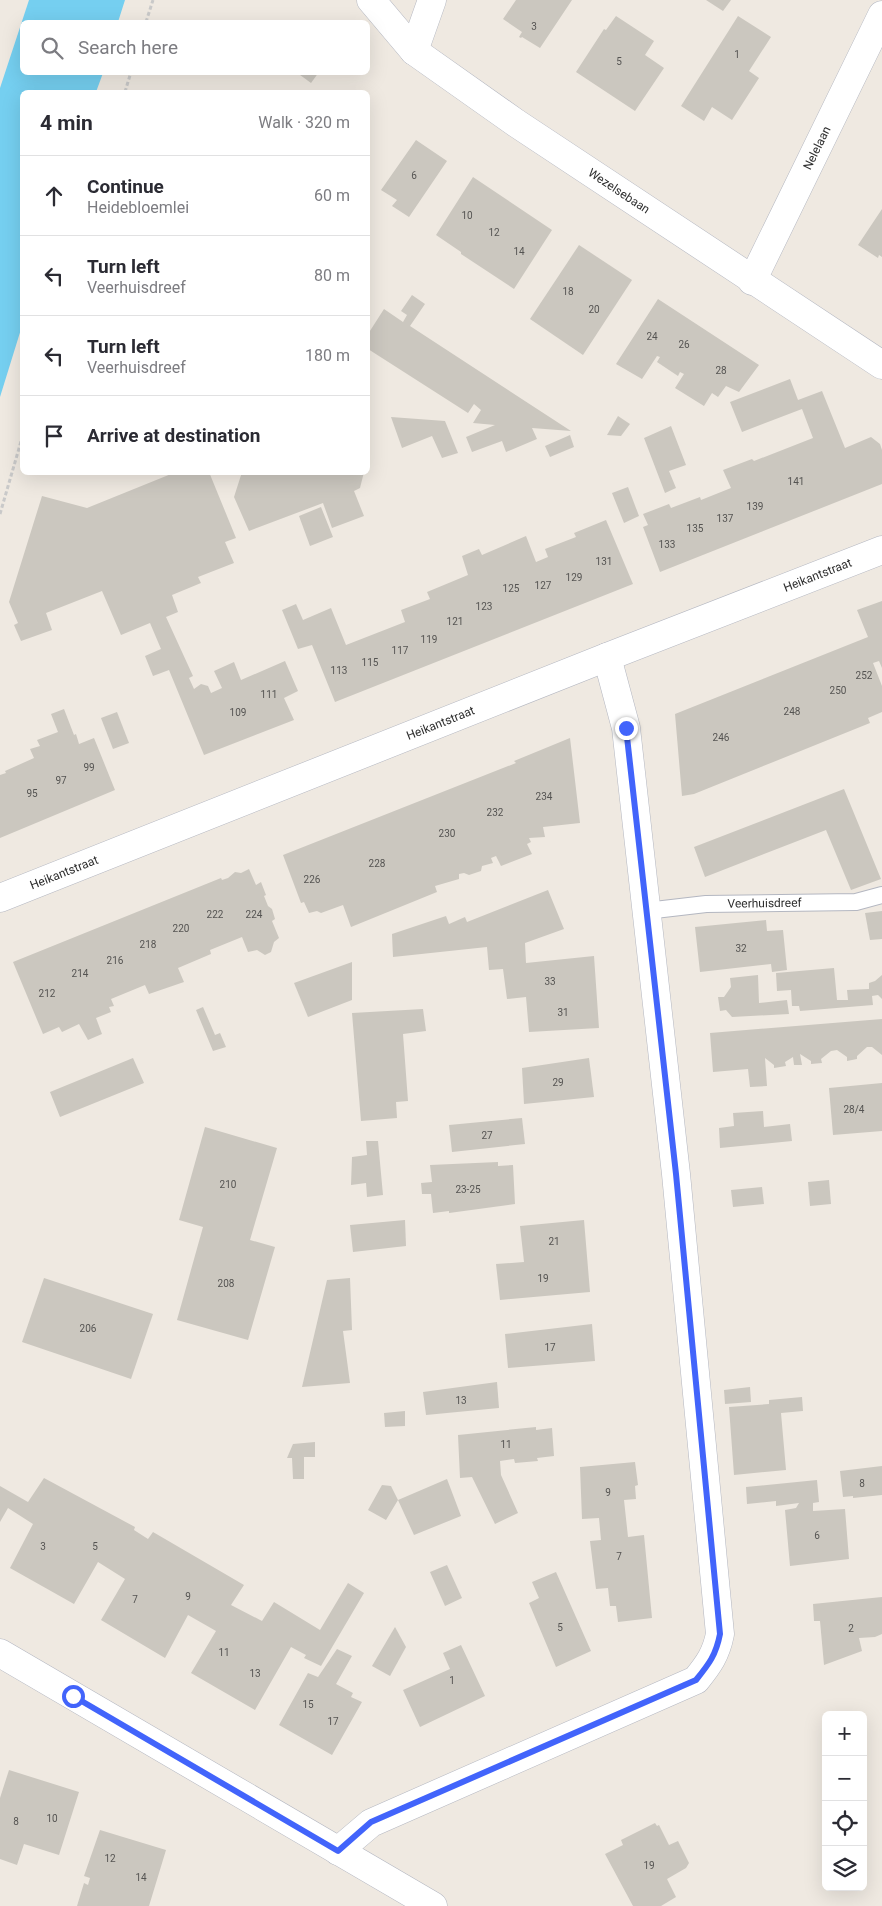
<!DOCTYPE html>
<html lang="en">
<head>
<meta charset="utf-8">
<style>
  body { margin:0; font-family:Roboto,sans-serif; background:#f7f7f7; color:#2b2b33 }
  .controls { position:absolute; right:15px; bottom:15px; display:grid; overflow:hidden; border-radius:8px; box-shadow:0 5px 20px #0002 }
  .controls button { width:45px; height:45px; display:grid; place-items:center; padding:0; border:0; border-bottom:1px solid #e1e1e2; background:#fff; color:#2b2b33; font:25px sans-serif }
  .stop { position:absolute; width:15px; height:15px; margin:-11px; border:4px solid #4264fb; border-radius:50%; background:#fff }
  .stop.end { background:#4264fb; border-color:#fff; box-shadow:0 1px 5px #0008 }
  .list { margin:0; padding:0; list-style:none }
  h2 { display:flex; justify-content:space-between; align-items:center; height:65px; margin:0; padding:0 20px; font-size:21px }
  h2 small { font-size:16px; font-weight:400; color:#7c7c81 }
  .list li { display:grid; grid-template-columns:32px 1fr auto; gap:15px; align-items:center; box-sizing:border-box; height:80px; padding:0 20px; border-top:1px solid #e1e1e2 }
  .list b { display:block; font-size:19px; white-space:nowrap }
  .list p { margin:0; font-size:16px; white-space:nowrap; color:#7c7c81 }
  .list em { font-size:16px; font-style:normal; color:#7c7c81 }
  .icon { flex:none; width:28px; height:28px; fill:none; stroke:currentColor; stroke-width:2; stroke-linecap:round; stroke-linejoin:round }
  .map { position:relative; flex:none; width:882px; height:1906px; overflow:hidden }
  .search { position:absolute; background:#fff; box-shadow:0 5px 20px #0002; left:20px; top:20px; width:350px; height:55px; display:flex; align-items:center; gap:12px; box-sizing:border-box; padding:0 18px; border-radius:8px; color:#7c7c81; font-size:19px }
  .panel { position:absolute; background:#fff; box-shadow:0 5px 20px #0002; left:20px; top:90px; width:350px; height:385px; border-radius:8px }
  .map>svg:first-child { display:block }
</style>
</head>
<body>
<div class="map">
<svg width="882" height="1906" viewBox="0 0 882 1906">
  <rect width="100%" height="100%" fill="#efe9e1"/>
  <path fill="#75cff0" d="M29 0H125L118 22H22V72L103 73 96 92H22V326L0 397V88Z"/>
  <g fill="#cbc7bf">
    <path d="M516 0H572L540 48 522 37 521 38 519 37 522 32 503 19Z"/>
    <path d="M706 0H731L723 11Z"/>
    <path d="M616 16 654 41 645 55 664 68 635 111 576 72 604 29 606 30Z"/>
    <path d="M738 16 771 37 749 71 759 78 732 120 712 107 704 121 681 106Z"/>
    <path d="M296 72H319L311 83Z"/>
    <path d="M416 140 447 161 409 217 392 206 397 200 381 190Z"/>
    <path d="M473 177 552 230 514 289 461 254V252L436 235Z"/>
    <path d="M882 209V257L879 255 878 258 858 245Z"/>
    <path d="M579 245 632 280 583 355 530 319Z"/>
    <path d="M412 295 425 304 410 326 571 431 532 428 537 439 506 452 502 441 472 452 466 437 495 425 473 423 481 410 474 404 468 413 368 349V334L384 309 403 322 407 315 401 311Z"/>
    <path d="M658 299 759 365 739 392 726 386 718 397 712 393 704 406 675 388 684 374 680 372 678 376 657 362 660 357 657 356 642 379 616 364Z"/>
    <path d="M790 379 798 400 822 391 845 448 871 437 880 444 882 450V484L660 572 643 527 648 525 643 514 669 504 671 508 700 497 701 500 731 488 723 470 752 459 754 461 813 438 802 409 742 432 730 402Z"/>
    <path d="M618 416 630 424 621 436 607 435Z"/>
    <path d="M391 417 445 421 458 453 442 458 432 436 402 448Z"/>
    <path d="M671 426 686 465 669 471 676 488 665 493 644 438Z"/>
    <path d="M570 435 574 447 550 457 545 446Z"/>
    <path d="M176 472H209L236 538 225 542 234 563 198 577 201 583 172 595 178 612 166 617 193 676 189 678 194 689 201 684 208 686 211 693 222 688 214 671 234 662 241 680 285 661 298 691 284 698 294 720 204 755 169 670 153 676 145 656 161 649 150 623 121 635 102 591 46 613 52 630 21 641 14 625 18 623 9 602 42 496 87 508Z"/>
    <path d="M242 472H364L360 488 354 491 364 516 332 528 323 503 249 531 234 497Z"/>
    <path d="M628 487 639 516 624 523 612 493Z"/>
    <path d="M321 507 333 537 310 546 299 516Z"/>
    <path d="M606 520 633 584 335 702 312 645 298 649 282 610 296 604 303 620 331 608 346 645 405 622 401 610 430 599 427 592 468 575 462 556 479 549 482 555 526 536 536 562 548 557 545 549 576 537 574 533Z"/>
    <path d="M882 601V668L879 661 873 663 882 686V712L868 718 870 723 694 794 682 796 675 714 868 637 857 610Z"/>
    <path d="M64 709 74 735 76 734 79 744 94 738 115 790 0 838V775L6 773 5 771 34 758 30 749 40 746 37 740 58 732 51 714Z"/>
    <path d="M117 712 129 743 113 749 101 718Z"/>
    <path d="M570 738 580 823 543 827 545 837 529 838 531 842 527 844 532 854 501 866 496 856 491 858 493 863 482 866 481 871 469 875 464 873 459 874V879L435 886 437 892 351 927 343 905 321 913 317 911 309 913 304 902 301 903 283 855 516 763 514 761Z"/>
    <path d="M844 789 881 879 851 890 826 830 705 877 694 847Z"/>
    <path d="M249 869 256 885 261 882 266 895 264 896 268 906 272 909 275 919 272 921 279 938 274 942 271 952 265 955 257 950 248 952 242 937 210 950 211 954 178 968 184 982 149 994 145 985 111 999 114 1006 109 1007 111 1012 96 1018 102 1034 88 1040 79 1024 62 1032 59 1027 43 1034 13 962 221 878 222 880 228 878 235 872 241 873Z"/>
    <path d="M548 890 564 929 525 943 526 963 594 956 599 1028 529 1032 526 997 507 999 503 969 489 970 487 947 393 957 392 934 446 916 449 924 465 917 467 922Z"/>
    <path d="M882 911V939L870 940 865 913Z"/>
    <path d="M766 920 767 931 783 930 787 970 772 972 771 964 700 972 695 927Z"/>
    <path d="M352 962V1000L308 1017 294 983Z"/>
    <path d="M834 968 837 1000H848L847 990 869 989V983L875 981 882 975V999L878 995 872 996 873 1005 800 1011 799 1006H792L791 990 777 991 776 973Z"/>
    <path d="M758 975 759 1003 787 1000 789 1014 732 1017 726 1010 720 1011 718 997H724L731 987 730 978Z"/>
    <path d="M203 1007 215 1035 220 1033 226 1047 213 1051 196 1010Z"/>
    <path d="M423 1009 426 1031 403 1034 408 1101 396 1102 397 1118 361 1121 352 1013Z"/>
    <path d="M882 1019V1055L872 1047H867L857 1056V1059L847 1061V1057L837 1050 831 1051 821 1059 822 1063 811 1064V1061L800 1054 802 1065H794L793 1057 785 1062 786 1066 774 1068V1065L765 1058 767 1086 750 1087 748 1069 713 1072 710 1033Z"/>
    <path d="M133 1058 144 1083 60 1117 50 1092Z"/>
    <path d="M589 1058 594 1097 524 1104 522 1068Z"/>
    <path d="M882 1083V1131L833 1135 829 1088Z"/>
    <path d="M763 1111 764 1127 790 1124 792 1141 720 1148 719 1128 734 1126 733 1113Z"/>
    <path d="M522 1118 525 1144 452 1152 449 1125Z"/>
    <path d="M205 1127 277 1148 250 1240 275 1247 248 1340 177 1320 203 1227 179 1220Z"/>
    <path d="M366 1141H378L383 1195 367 1197 366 1183 351 1185 352 1157 367 1155Z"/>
    <path d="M498 1162V1166L513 1165 515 1204 449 1213V1211L433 1213 431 1194H422L421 1183 432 1182 430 1165Z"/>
    <path d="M829 1180 831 1204 810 1206 808 1182Z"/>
    <path d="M762 1187 764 1204 733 1207 731 1190Z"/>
    <path d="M405 1220 406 1246 353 1252 350 1225Z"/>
    <path d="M584 1220 590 1292 500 1300 496 1264 524 1262 520 1226Z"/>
    <path d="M44 1278 153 1314 131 1379 22 1342Z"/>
    <path d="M350 1278 352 1330 343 1331 350 1383 302 1387 327 1280Z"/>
    <path d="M592 1324 595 1361 508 1368 505 1334Z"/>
    <path d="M497 1382 499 1408 426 1415 423 1392Z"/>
    <path d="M750 1387 751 1402 725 1404 724 1390Z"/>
    <path d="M802 1397 803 1411 781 1413 786 1470 734 1475 729 1407 769 1404V1400Z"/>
    <path d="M405 1411V1426L385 1427 384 1413Z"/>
    <path d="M536 1427V1430L552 1428 554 1456 537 1458 538 1461 515 1463 514 1459 500 1461 501 1475 518 1513 495 1524 472 1477 460 1478 458 1435Z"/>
    <path d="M315 1442V1457H304V1479H293L292 1458H287L293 1444Z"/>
    <path d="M635 1462 638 1485 635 1486 636 1499 624 1500 628 1537 644 1535 652 1618 618 1622 616 1606H610L608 1588 596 1589 590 1541 601 1540 599 1518 582 1519 580 1467Z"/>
    <path d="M882 1466V1495L853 1498V1496L843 1497 840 1471Z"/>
    <path d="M44 1478 135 1527 134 1530 148 1539 153 1532 244 1585 231 1605 262 1621 274 1602 320 1630 348 1583 364 1593 321 1666 304 1658 306 1655 291 1647 255 1710 191 1673 216 1631 188 1615 165 1658 101 1620 125 1579 98 1562 74 1604 10 1568 33 1524 8 1508 0 1522V1486L28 1502Z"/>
    <path d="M447 1479 461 1516 414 1535 398 1500 386 1520 368 1510 382 1485 391 1486 398 1500Z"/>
    <path d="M817 1480 819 1502 813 1503V1511L845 1509 849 1559 790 1566 785 1510 796 1508 799 1503 776 1506V1501L747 1504 746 1487Z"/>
    <path d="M447 1565 462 1598 445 1606 430 1572Z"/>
    <path d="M556 1572 591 1651 556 1667 529 1603 539 1598 532 1582Z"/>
    <path d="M882 1597V1634L875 1637 859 1638 862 1651 824 1665 820 1621H814L813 1604Z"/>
    <path d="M395 1627 406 1647 390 1676 372 1666Z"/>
    <path d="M461 1645 485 1696 420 1727 403 1690 450 1669 443 1653Z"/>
    <path d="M337 1649 352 1656 336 1684 353 1693 351 1697 362 1702 332 1755 279 1725 308 1673 318 1677Z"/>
    <path d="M9 1770 79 1792 59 1855 24 1844 17 1865 0 1859V1798Z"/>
    <path d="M655 1823 657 1826 659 1825 669 1845 678 1841 689 1863 686 1868 667 1879 676 1897 661 1906H633L605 1854 623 1845 621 1840Z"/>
    <path d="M100 1830 166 1850 149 1906H77L84 1883 88 1885 90 1878 84 1876Z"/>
  </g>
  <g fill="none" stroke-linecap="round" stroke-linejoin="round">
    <defs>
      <g id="lane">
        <path id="s1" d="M646 911 706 904 856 902 882 895"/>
      </g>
      <g id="street">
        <path d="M414 51 432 0"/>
        <path id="s2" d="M752 281 882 15"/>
        <path id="s3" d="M0 898 607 657 882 550"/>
        <path d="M0 1653 433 1906"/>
        <path d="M338 1851 371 1823 696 1680C709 1664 716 1654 720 1634L676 1174 626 728 607 657"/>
      </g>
      <g id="secondary">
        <path id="s4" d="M371 0 414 51 516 123 882 365"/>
      </g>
    </defs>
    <use href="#lane" stroke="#b4b7c1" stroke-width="18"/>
    <use href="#street" stroke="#b4b7c1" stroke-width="29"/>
    <use href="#secondary" stroke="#b4b7c1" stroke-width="29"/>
    <g stroke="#c9c9c9" stroke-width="3" stroke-dasharray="4 2.5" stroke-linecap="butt">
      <path d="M146 22 153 0"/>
      <path d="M125 92 131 72"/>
      <path d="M0 514 22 438"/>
    </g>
    <use href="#lane" stroke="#fff" stroke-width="16"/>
    <use href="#street" stroke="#fff" stroke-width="28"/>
    <use href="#secondary" stroke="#fff" stroke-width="28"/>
  </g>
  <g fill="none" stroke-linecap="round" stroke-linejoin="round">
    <path stroke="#4264fb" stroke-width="6" d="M73 1696 338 1851 371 1822 696 1680C709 1664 716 1655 720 1634L676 1174 626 728"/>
  </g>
  <g text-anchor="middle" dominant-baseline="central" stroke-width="4" stroke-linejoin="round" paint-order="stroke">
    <g font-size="10" fill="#555452">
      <text x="534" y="26">3</text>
      <text x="737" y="54">1</text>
      <text x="619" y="61">5</text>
      <text x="414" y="175">6</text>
      <text x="467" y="215">10</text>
      <text x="494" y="232">12</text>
      <text x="519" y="251">14</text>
      <text x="568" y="291">18</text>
      <text x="594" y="309">20</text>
      <text x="652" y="336">24</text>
      <text x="684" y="344">26</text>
      <text x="721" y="370">28</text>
      <text x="796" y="481">141</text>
      <text x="755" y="506">139</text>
      <text x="725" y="518">137</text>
      <text x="695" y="528">135</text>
      <text x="667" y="544">133</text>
      <text x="604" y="561">131</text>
      <text x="574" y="577">129</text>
      <text x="543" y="585">127</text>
      <text x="511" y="588">125</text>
      <text x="484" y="606">123</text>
      <text x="455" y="621">121</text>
      <text x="429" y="639">119</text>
      <text x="400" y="650">117</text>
      <text x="370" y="662">115</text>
      <text x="339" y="670">113</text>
      <text x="864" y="675">252</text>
      <text x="838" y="690">250</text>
      <text x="269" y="694">111</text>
      <text x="792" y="711">248</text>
      <text x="238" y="712">109</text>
      <text x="721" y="737">246</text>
      <text x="89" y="767">99</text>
      <text x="61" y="780">97</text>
      <text x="32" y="793">95</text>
      <text x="544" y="796">234</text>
      <text x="495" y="812">232</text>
      <text x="447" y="833">230</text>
      <text x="377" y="863">228</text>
      <text x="312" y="879">226</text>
      <text x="215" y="914">222</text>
      <text x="254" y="914">224</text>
      <text x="181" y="928">220</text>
      <text x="148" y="944">218</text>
      <text x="741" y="948">32</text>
      <text x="115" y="960">216</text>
      <text x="80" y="973">214</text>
      <text x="550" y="981">33</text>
      <text x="47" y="993">212</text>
      <text x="563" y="1012">31</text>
      <text x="558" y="1082">29</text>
      <text x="854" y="1109">28/4</text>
      <text x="487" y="1135">27</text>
      <text x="228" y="1184">210</text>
      <text x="468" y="1189">23-25</text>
      <text x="554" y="1241">21</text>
      <text x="543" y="1278">19</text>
      <text x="226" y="1283">208</text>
      <text x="88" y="1328">206</text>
      <text x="550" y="1347">17</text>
      <text x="461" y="1400">13</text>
      <text x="506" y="1444">11</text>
      <text x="862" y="1483">8</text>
      <text x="608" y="1492">9</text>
      <text x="817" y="1535">6</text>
      <text x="43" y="1546">3</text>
      <text x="95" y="1546">5</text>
      <text x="619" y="1556">7</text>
      <text x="188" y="1596">9</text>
      <text x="135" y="1599">7</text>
      <text x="560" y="1627">5</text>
      <text x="851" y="1628">2</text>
      <text x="224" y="1652">11</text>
      <text x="255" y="1673">13</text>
      <text x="452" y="1680">1</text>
      <text x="308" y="1704">15</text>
      <text x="333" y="1721">17</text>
      <text x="52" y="1818">10</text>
      <text x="16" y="1821">8</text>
      <text x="110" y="1858">12</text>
      <text x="649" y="1865">19</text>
      <text x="141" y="1877">14</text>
    </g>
    <g font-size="12" fill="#2e2e2e" stroke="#fff">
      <text stroke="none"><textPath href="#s2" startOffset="148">Nelelaan</textPath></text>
      <text stroke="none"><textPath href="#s4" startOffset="315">Wezelsebaan</textPath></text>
      <text stroke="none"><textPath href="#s3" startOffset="879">Heikantstraat</textPath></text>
      <text stroke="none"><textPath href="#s3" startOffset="474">Heikantstraat</textPath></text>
      <text stroke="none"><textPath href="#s3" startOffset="69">Heikantstraat</textPath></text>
      <text stroke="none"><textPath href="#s1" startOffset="119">Veerhuisdreef</textPath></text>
    </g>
  </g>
</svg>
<div class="controls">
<button>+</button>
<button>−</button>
<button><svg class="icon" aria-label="locate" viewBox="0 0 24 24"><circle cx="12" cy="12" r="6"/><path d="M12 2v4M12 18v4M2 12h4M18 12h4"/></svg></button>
<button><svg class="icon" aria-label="layers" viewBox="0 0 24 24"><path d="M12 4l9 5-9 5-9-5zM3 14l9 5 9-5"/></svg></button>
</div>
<div class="stop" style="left:73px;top:1696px"></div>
<div class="stop end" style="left:626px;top:728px"></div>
<div class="search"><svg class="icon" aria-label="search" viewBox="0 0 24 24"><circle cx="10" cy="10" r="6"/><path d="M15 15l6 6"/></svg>Search here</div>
<section class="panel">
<h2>4 min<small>Walk · 320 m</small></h2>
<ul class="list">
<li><svg class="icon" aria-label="ahead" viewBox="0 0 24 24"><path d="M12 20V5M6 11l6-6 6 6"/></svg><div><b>Continue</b><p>Heidebloemlei</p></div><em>60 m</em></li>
<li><svg class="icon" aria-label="left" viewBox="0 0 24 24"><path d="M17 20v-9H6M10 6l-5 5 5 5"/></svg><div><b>Turn left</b><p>Veerhuisdreef</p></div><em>80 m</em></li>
<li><svg class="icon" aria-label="left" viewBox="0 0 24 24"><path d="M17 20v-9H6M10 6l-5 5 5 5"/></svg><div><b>Turn left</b><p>Veerhuisdreef</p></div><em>180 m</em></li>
<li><svg class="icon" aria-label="arrive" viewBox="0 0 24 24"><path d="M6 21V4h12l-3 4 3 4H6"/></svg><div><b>Arrive at destination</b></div></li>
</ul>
</section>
</div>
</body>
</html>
